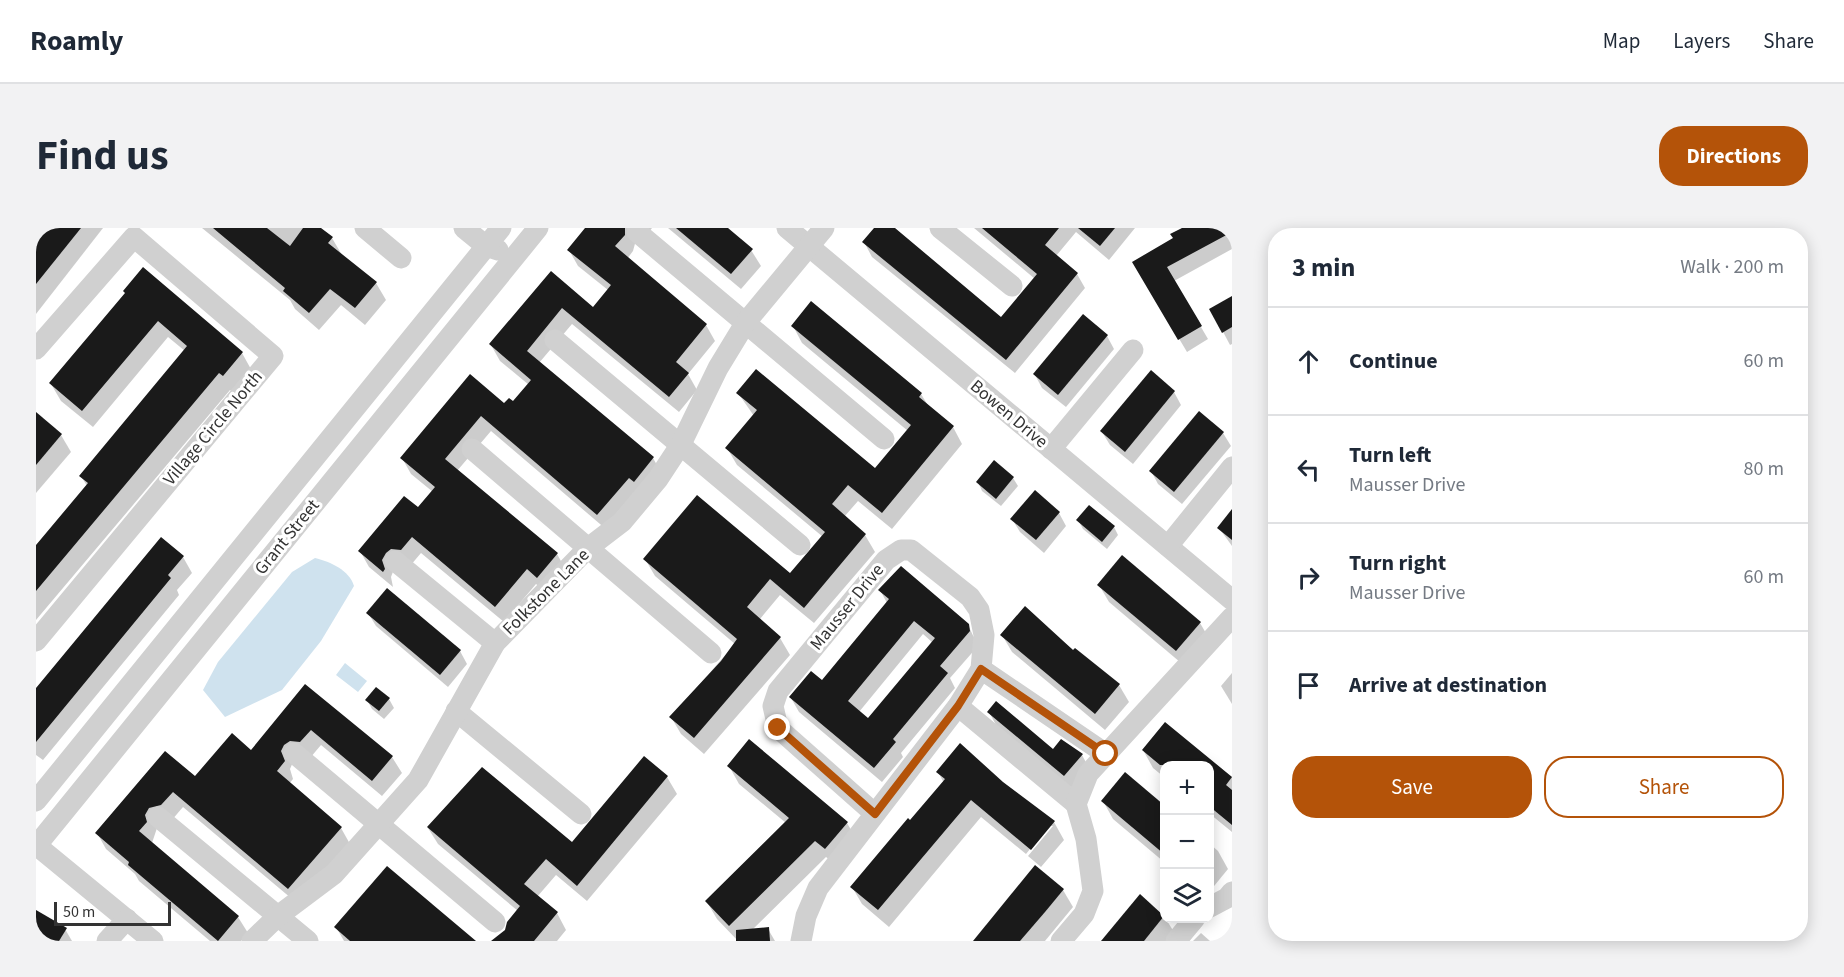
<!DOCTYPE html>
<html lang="en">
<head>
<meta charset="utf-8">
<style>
  body { margin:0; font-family:"Source Sans 3",sans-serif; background:#f2f2f3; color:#1f2937 }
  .controls { position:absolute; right:18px; bottom:18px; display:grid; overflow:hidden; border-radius:12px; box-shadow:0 3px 15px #0003 }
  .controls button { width:54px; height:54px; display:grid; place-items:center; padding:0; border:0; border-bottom:2px solid #e0e1e3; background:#fff; color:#1f2937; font:30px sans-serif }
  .scale { position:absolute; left:18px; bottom:15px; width:117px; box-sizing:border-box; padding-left:6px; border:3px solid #333; border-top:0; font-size:16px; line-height:21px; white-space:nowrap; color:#333; -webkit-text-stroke:4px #fff; paint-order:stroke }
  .stop { position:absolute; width:18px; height:18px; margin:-14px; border:4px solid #b45309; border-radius:50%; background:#fff }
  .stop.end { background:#b45309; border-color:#fff; box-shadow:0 2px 6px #0008 }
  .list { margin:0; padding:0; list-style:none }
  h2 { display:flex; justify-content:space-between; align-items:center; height:78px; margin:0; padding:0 24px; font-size:26px }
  h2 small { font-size:20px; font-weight:400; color:#747a83 }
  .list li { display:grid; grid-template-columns:39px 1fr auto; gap:18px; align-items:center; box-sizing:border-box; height:108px; padding:0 24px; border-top:2px solid #e0e1e3 }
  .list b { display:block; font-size:22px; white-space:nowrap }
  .list p { margin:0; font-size:20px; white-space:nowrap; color:#747a83 }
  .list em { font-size:20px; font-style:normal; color:#747a83 }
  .actions { display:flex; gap:12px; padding:18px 24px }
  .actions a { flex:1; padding:14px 0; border:2px solid #b45309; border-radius:24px; text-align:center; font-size:21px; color:#b45309 }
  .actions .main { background:#b45309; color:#fff }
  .icon { flex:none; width:33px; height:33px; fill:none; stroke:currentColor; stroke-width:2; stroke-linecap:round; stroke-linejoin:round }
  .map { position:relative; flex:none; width:1196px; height:713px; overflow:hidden; border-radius:24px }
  header { display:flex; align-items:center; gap:36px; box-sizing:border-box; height:84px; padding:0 30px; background:#fff; border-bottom:2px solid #e0e1e3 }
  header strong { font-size:28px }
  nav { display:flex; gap:33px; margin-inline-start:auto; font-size:21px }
  .intro { display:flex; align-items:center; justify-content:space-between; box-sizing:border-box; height:144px; padding:0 36px }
  h1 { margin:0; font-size:42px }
  .button { padding:15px 27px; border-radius:24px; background:#b45309; color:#fff; font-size:21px; font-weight:700 }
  main { display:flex; gap:36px; padding:0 36px }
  aside { flex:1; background:#fff; border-radius:24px; box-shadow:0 3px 15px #0003 }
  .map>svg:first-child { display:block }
</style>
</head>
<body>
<header>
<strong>Roamly</strong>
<nav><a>Map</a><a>Layers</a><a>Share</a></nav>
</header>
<div class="intro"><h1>Find us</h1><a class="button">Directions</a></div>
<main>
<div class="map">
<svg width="1196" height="713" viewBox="0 0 1196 713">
  <rect width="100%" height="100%" fill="#fff"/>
  <g fill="#cfe2ee">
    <path d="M279 330C295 334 313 342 318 358L285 413 246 462 189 489 167 462 182 434 256 344Z"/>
    <path d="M309 435 331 453 322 464 300 447Z"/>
  </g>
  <g fill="#0003" fill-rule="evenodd">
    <path d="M0 0H67L0 86Z"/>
    <path d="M166 0H282L296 10 306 27 340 55 350 72 329 97 305 77 283 102 259 81 254 72Z"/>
    <path d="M551 0H616L610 8 600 12 597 23 591 31 670 97 679 113 652 146 661 162 643 184 536 96 503 135 617 230 626 246 571 302 455 203 421 243 521 326 530 342 511 365 500 356 468 394 385 325 374 338 358 341 355 349 357 359 333 339 324 323 382 281 397 264 375 246 366 230 434 148 469 177 477 176 493 157 464 133 455 117 515 45 557 81 572 62 542 38 533 22Z"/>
    <path d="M632 0H689L715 22 725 38 705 61Z"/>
    <path d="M840 0H856L966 91 999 51 938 0H1099L1073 32 1040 4 1020 28 1041 46 1049 60 979 145 836 29 828 14Z"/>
    <path d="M1149 0H1196V21L1138 53 1172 111 1151 124 1098 35 1139 11Z"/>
    <path d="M107 41 206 125 216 143 197 165 194 162 0 392V319L51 258 45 248 149 123 132 109 57 199 25 173 15 156 90 66Z"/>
    <path d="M1196 69V116L1194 117 1175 81Z"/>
    <path d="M757 98 885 166 893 179 917 199 926 216 856 301 822 273 808 289 829 307 839 324 778 395 744 367 724 391 744 410 754 427 668 526 645 506 635 489 699 416 619 348 609 331 754 347 787 309 701 237 691 220 718 188 702 165 839 242 872 203 766 115Z"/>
    <path d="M1071 108 1078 121 1030 179 1006 160 999 147Z"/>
    <path d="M1138 164 1145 177 1097 236 1074 217 1066 204Z"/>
    <path d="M0 186 25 207 35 224 0 265Z"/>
    <path d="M1187 205 1195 218 1146 276 1122 256 1115 243Z"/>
    <path d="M977 250 982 258 965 278 946 263 942 254Z"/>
    <path d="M1196 284V318L1183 300Z"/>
    <path d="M1023 285 1030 298 1008 325 984 304 976 291Z"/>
    <path d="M1042 292 1078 299 1082 307 1071 321 1047 301Z"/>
    <path d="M147 329 156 345 141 362 143 367 7 532 0 527V462Z"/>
    <path d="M1063 357 1164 395 1174 412 1151 440 1073 374Z"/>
    <path d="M844 362 932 397 942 418 914 450 919 460 865 525 867 529 846 554 763 484 755 470 786 454 851 375ZM887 406 897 415 832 492 823 484Z"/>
    <path d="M332 385 424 423 431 436 412 459 340 398Z"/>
    <path d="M1014 404 1083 457 1093 474 1069 502 976 424 966 407Z"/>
    <path d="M1196 445V476L1185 458Z"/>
    <path d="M269 459 356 529 366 545 346 568 285 517 274 530 257 534 254 541 257 551 253 556 305 600 314 616 262 676 147 579 135 593 122 597 116 615 202 689 212 705 205 713H174L103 653 99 646 70 621 61 605 159 550 215 524Z"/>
    <path d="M353 471 358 480 348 491 336 481 331 472Z"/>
    <path d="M953 484 1017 523 1046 527 1053 540 1036 561 960 497Z"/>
    <path d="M1129 496 1196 549V604L1174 586V538H1128V549L1117 540 1107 522Z"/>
    <path d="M608 530 631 549 641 566 551 673 520 647 501 669 521 685 530 702 521 713H457L470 704 482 683 402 616 392 600 536 616Z"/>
    <path d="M693 538 811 595 821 612 800 637 790 629 716 702 732 701 739 713H702L681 691 671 674 750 595 703 556Z"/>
    <path d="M902 544 966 555 1018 594 1028 612 1005 639 992 628 1017 598H1013L990 626 945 589 853 699 826 676 816 659 908 555Z"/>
    <path d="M1089 546 1128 579V634L1077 591 1067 573Z"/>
    <path d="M1174 616 1182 623 1192 641 1174 663Z"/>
    <path d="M351 640 438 713H308L300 699Z"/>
    <path d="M1000 640 1027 662 1037 679 1009 713H939Z"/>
    <path d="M1104 668 1128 688 1138 704 1130 713H1067Z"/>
    <path d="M0 684 29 701 36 713H0Z"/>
    <path d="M1196 703V713H1188Z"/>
    <path d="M1165 705 1174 713H1157Z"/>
  </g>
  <g fill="#1a1a1a" fill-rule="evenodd">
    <path d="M0 0H45L0 56Z"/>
    <path d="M177 0H231L254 18 267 0H285L297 9 292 15 341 54 319 80 294 61 273 85 247 63 249 60Z"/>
    <path d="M549 0H589V7L579 18 671 96 640 134 653 145 633 169 526 80 491 123 618 229 598 254 593 250 561 287 445 188 409 231 522 325 501 350 491 341 459 379 376 309 365 322 355 321 350 325 346 332 349 341 347 344 322 323 368 268 382 279 399 259 364 230 434 146 468 175 473 170 477 173 495 152 453 116 515 43 557 79 575 57 531 22Z"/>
    <path d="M640 0H692L717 21 695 46Z"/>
    <path d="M838 0H859L965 89 1001 46 946 0H1023L1009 17 1042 45 970 132 826 14Z"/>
    <path d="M1042 0H1079L1064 18Z"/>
    <path d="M1146 0H1196V4L1131 39 1166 98 1142 112 1096 34 1137 10 1134 6Z"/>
    <path d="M107 39 207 124 187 148 183 145 0 363V317L52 255 43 248 151 118 122 93 46 183 13 155 89 65 87 63Z"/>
    <path d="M1196 68V99L1186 105 1173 81Z"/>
    <path d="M775 73 886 165 883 169 918 198 846 285 812 257 796 276 830 306 768 380 734 351 711 379 745 409 658 510 633 489 685 433 701 411 607 331 661 267 754 345 789 304 689 220 721 182 700 165 720 141 839 240 875 197 755 98Z"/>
    <path d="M1047 86 1072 107 1022 167 997 146Z"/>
    <path d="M1115 142 1139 163 1089 224 1064 203Z"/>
    <path d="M1163 183 1188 204 1138 264 1113 243Z"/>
    <path d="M0 184 26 206 0 237Z"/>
    <path d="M958 232 978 249 960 271 940 254Z"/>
    <path d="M999 262 1024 284 1000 312 974 291Z"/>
    <path d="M1053 277 1079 298 1066 314 1040 292Z"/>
    <path d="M1196 281V312L1181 300Z"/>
    <path d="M125 309 148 328 132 347 135 350 0 514V460Z"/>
    <path d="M1086 327 1165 394 1140 423 1061 357Z"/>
    <path d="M865 338 933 396 934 403 904 438 912 445 857 511 860 514 838 540 753 469 775 443 786 452 853 371 842 362ZM878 393 899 410 832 490 812 473Z"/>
    <path d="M351 360 425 422 404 447 330 385Z"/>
    <path d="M989 378 1037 422 1039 420 1084 456 1059 486 964 407Z"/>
    <path d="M269 456 357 528 336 553 275 502 264 514 254 513 248 517 245 523 249 533 241 543 306 599 252 661 137 564 125 577 113 580 109 587 111 594 103 603 203 688 182 713 92 637 93 634 59 605 129 523 159 548 196 505 215 522Z"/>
    <path d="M340 459 354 470 343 483 329 472Z"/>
    <path d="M960 473 1017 521 1025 511 1047 526 1028 548 951 484Z"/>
    <path d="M1129 494 1196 549 1190 557 1196 562V597L1173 578V537H1124L1106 522Z"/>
    <path d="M713 511 812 594 789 621 779 613 693 698 669 673 753 590 691 538Z"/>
    <path d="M924 515 967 554 1019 593 995 622 935 572 842 682 814 659 872 590 874 592 909 551 900 544Z"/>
    <path d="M608 528 632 548 541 658 510 631 488 656 522 684 498 713H455L469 702 471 694 484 678 391 599 446 539 536 614Z"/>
    <path d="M1089 544 1128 577V626L1065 573Z"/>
    <path d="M999 637 1028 661 1009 684 984 713H937Z"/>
    <path d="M351 638 440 713H314L298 699Z"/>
    <path d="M1104 666 1128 688 1108 713H1065Z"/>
    <path d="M0 682 31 700 23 713H0Z"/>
    <path d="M733 699 734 713H700V702Z"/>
  </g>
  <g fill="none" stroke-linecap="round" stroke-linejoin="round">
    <g stroke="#d0d0d0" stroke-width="21">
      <path d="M329 0 365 30"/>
      <path d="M428 0 450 18 462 22"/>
      <path d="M751 0 1196 372"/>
      <path d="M904 0 976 58"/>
      <path d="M601 4 848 211"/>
      <path d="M519 112 764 317"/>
      <path d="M0 121 98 9 237 128 0 413"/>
      <path d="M436 221 675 425"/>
      <path d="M1015 221 1097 122"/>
      <path d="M1132 318 1196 239"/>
      <path d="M359 333 459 415"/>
      <path d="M945 441 1070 526"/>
      <path d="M922 478 1040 576"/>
      <path d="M420 483 545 586"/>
      <path d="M258 525 459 694"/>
      <path d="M0 573 465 0"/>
      <path d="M122 589 272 713"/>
      <path d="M0 617 117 713"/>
      <path d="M1 617 502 0"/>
      <path d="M1174 679 1191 670 1196 664"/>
      <path d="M71 713 91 691"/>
      <path d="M216 713 242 688 298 646 382 552 459 415 552 320 586 294 622 251 645 216 682 140 710 94 788 0"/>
      <path d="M765 713 770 688 782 660 922 478 945 441 948 407 943 382 934 369 875 322H865L850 332 742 463 737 478 742 500 839 586"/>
      <path d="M1025 713 1048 686 1057 663 1050 611 1040 576 1052 546 1196 389"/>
      <path d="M1140 713 1159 690"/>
    </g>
  </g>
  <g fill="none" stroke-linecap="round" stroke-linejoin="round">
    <path stroke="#b45309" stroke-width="8" d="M742 500 839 586 922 478 945 441 1070 526"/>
  </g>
  <g text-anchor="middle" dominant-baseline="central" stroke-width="6" stroke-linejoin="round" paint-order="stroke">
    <g font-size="18" fill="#333" stroke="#fff">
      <text transform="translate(973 186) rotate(40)">Bowen Drive</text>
      <text transform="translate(177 200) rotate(-50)">Village Circle North</text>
      <text transform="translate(251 309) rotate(-51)">Grant Street</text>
      <text transform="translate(510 364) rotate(-45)">Folkstone Lane</text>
      <text transform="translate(811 379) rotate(-51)">Mausser Drive</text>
    </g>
  </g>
</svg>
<div class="controls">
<button>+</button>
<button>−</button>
<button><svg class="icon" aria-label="layers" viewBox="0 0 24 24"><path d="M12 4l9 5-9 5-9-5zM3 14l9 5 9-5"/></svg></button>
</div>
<div class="scale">50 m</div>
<div class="stop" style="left:1070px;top:526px"></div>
<div class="stop end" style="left:742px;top:500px"></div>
</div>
<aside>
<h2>3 min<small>Walk · 200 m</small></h2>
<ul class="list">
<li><svg class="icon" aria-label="ahead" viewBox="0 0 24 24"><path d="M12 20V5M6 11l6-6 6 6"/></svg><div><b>Continue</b></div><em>60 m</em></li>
<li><svg class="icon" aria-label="left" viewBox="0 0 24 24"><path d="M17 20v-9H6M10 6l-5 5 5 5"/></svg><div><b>Turn left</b><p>Mausser Drive</p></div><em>80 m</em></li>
<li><svg class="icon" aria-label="right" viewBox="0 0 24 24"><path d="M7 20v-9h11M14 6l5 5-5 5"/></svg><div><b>Turn right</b><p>Mausser Drive</p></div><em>60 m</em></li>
<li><svg class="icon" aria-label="arrive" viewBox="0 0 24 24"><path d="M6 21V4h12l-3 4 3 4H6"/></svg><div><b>Arrive at destination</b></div></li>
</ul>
<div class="actions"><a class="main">Save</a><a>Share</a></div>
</aside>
</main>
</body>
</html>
